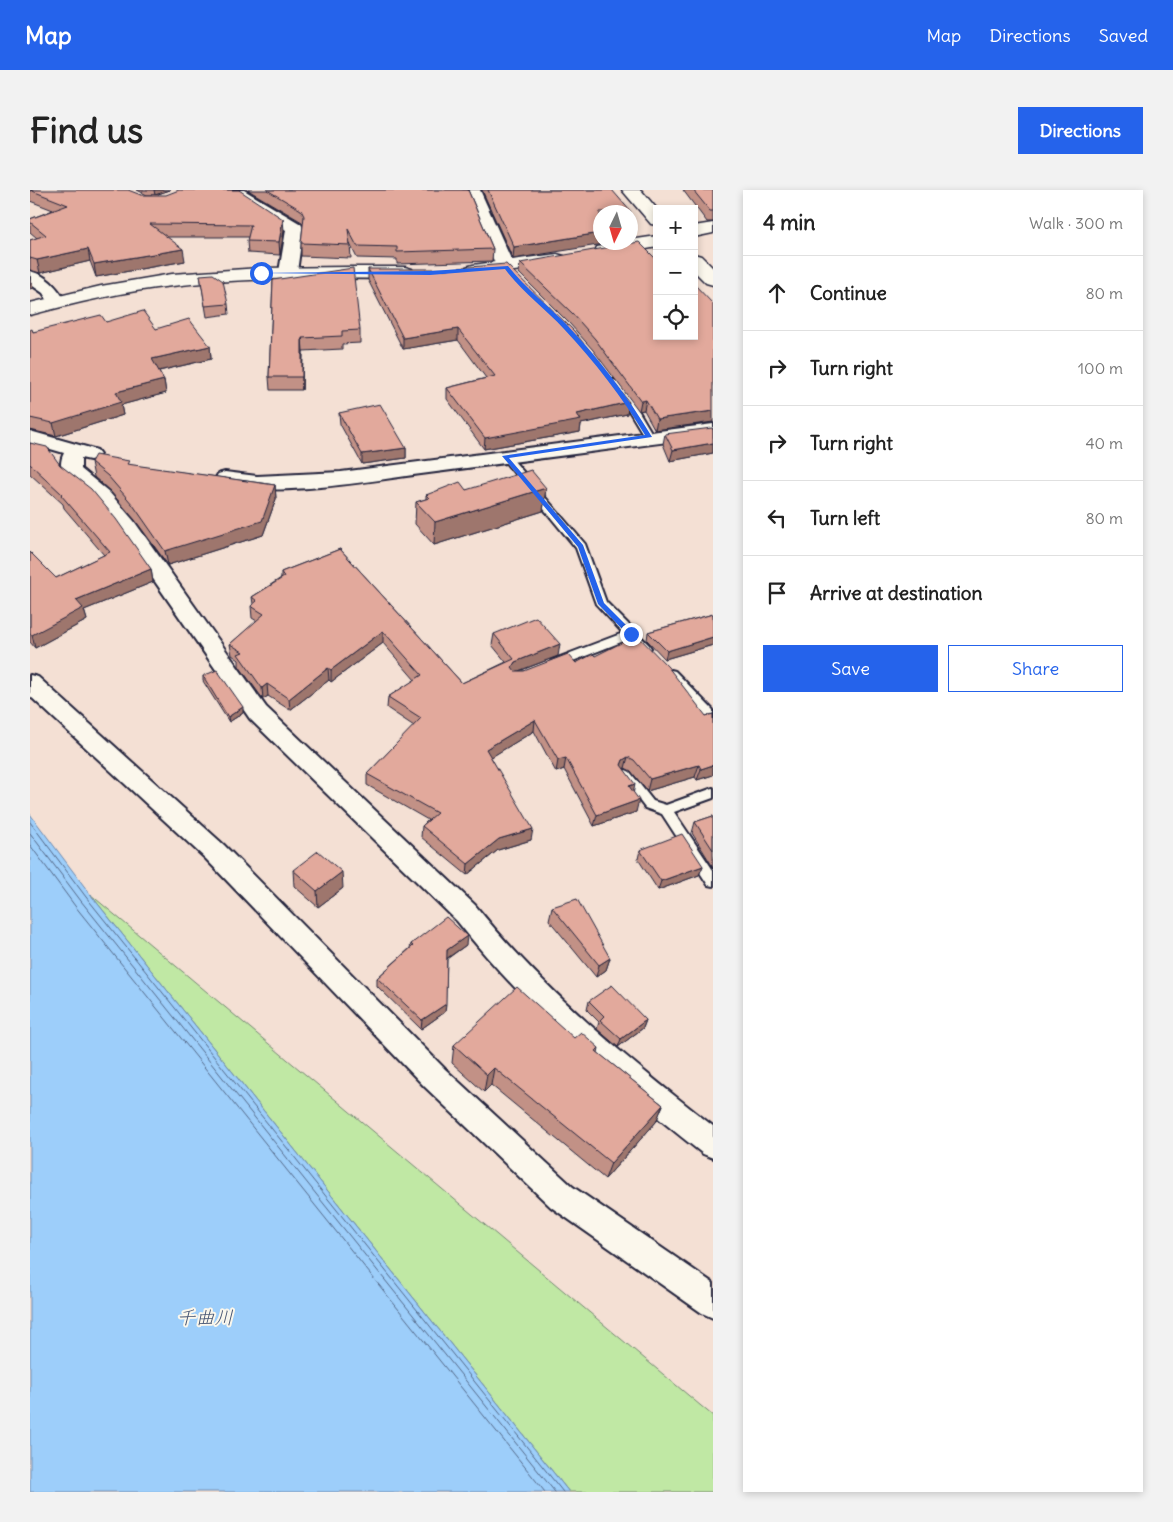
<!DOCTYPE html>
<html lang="en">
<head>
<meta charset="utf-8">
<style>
  body { margin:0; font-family:Delius,"Klee One",sans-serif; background:#f2f2f2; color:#222 }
  .controls { position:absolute; right:15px; top:15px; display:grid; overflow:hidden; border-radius:0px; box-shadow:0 2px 8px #0003 }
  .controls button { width:45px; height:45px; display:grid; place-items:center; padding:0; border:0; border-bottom:1px solid #e0e0e0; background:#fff; color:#222; font:25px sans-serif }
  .compass { position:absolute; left:563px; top:15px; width:45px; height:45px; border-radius:50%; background:#fff; box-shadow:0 2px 8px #0003; rotate:185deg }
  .stop { position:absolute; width:15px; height:15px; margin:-11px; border:4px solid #2563eb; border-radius:50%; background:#fff }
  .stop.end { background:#2563eb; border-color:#fff; box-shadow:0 1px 5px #0008 }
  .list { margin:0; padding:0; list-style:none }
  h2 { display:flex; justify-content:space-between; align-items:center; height:65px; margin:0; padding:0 20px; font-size:21px }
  h2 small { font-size:16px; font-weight:400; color:#767676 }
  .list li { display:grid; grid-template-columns:32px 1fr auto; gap:15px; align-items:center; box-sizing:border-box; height:75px; padding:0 20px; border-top:1px solid #e0e0e0 }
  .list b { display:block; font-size:19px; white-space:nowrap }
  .list em { font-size:16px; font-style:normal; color:#767676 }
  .actions { display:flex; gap:10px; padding:15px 20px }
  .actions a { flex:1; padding:11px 0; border:1px solid #2563eb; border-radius:0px; text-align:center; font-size:18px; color:#2563eb }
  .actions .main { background:#2563eb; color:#fff }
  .icon { flex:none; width:28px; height:28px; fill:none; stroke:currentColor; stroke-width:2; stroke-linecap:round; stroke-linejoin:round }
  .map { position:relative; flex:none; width:683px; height:1302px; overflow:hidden; border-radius:0px }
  header { display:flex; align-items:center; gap:30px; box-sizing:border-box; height:70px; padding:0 25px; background:#2563eb; color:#fff }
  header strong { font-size:24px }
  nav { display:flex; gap:28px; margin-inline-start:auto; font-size:18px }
  .intro { display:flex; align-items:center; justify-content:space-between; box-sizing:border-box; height:120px; padding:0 30px }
  h1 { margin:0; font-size:35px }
  .button { padding:12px 22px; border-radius:0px; background:#2563eb; color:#fff; font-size:18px; font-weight:700 }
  main { display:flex; gap:30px; padding:0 30px }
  aside { flex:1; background:#fff; border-radius:0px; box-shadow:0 2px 8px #0003 }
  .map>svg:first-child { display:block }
</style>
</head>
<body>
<header>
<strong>Map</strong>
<nav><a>Map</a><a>Directions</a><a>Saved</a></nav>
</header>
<div class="intro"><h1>Find us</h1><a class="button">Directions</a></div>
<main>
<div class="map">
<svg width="683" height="1302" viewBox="0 0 683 1302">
  <rect width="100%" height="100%" fill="#f4e0d4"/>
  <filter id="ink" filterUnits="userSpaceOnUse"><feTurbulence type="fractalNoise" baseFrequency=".02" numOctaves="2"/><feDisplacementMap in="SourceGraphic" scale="10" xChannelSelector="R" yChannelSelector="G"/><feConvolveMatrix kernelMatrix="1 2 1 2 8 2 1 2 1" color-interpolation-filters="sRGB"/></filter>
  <g filter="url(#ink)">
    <path fill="#c0e8a4" stroke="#718570" d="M60 704 683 1226V1302H539Z"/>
    <path fill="#9dcefa" stroke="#6c89ae" d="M0 624 60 704 539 1302H0Z"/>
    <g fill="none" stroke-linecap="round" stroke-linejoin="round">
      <g stroke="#536787" stroke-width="1">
        <path d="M0 632 56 707 533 1302"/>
        <path d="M0 643 51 711 525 1302"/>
        <path d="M0 655 45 716 515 1302"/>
      </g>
      <defs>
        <g id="lane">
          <path d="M583 190 586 191 601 208 624 247 622 249H616L592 209 578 193Z"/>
          <path d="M475 263 478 264 555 354 576 412 619 455 621 458 619 461H611L599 449 530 476H522L520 473 522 470 593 443 566 414 546 358 472 268 470 266Z"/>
          <path d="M641 480 645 481 683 520V531L679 530 637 487 635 484Z"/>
          <path d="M596 580 600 582 623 611 636 615 683 598V608L644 622 683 680V696L678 695 632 624 615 618 592 588 590 585 592 582Z"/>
        </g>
        <g id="street">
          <path d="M195 0H214L271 34 273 38 267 82 264 86H252L249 82 256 40Z"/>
          <path d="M434 0H450L485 78 482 82H470L467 78Z"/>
          <path d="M0 81C17 85 28 98 36 112L33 116H21L13 103 0 94Z"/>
          <path d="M683 234V246C586 259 488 271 391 284 333 292 243 308 188 294L185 289 188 284 195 282 227 286 311 282Z"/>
          <path d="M0 241 67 260 70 264 67 268 60 270 51 268V279L79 302 104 331 236 517 445 715C514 801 597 869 683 936V968L673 964C583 893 498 821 427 731L220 529 90 341 65 311 34 286C30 279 30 270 34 263L0 253Z"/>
          <path d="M0 485 8 487 194 655 415 879 543 997 683 1093V1128L672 1123 521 1017 395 897 176 669 0 506Z"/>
        </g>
        <g id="secondary">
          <path d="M592 0H611L627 19V35L621 34Z"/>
          <path d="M683 33V43L664 47V36Z"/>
          <path d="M627 46V57L574 67 567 65 565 61 567 57 600 52V50Z"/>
          <path d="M527 64 534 66 536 70 534 74 443 87 436 85 434 81 436 77 443 75Z"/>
          <path d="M664 64 671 66 683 78V95L676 93 664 81Z"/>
          <path d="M317 77H375L382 79 384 83 382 87 375 89C297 88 219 87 142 96 94 101 47 113 0 125V113L71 96 142 84 230 78Z"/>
        </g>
      </defs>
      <use href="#lane" stroke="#22223b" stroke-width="4"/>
      <use href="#street" stroke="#22223b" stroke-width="4"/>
      <use href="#secondary" stroke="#22223b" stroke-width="3"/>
      <use href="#lane" fill="#fbf7ec" fill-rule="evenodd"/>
      <use href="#street" fill="#fbf7ec" fill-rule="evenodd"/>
      <use href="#secondary" fill="#fbf7ec" fill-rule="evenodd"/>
    </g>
    <g fill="#c29186" stroke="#22223b">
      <path d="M0 0 111 5 254 41 250 65 218 63 217 51 218 47H136L155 71 66 87 60 71 10 83 0 80V50L7 48 0 42V29L23 20 0 11Z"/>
      <path d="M107 0H140L125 5H117Z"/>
      <path d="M218 0H438L463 59 462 71 367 74V69L327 68 320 54 321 68 271 66V53L273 35 272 32Z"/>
      <path d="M452 0H582L483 69Z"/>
      <path d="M653 0H683V32H677Z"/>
      <path d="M490 73 664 146 625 240 614 220 609 221 563 160 540 134 489 83Z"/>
      <path d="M338 79 597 224 551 234 550 242 454 259 417 209V198L456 188 428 150 373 159 338 90Z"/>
      <path d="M170 85 198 114 199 124 177 127Z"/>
      <path d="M243 90 330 140V153L312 154V159L273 161 272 200H240L239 187Z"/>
      <path d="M76 132 126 139 180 156 181 169 129 181 134 190 136 203 91 215 93 225 26 246 0 240V140L3 142Z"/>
      <path d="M309 223 376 258V268L332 274 310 234Z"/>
      <path d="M635 244 683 253V263L640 271 633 254Z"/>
      <path d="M0 253 30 275 121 379 123 392 54 420 57 430 5 458 0 452V362L26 388 74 365 34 318 33 314 0 284Z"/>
      <path d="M61 272 100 275 245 295 246 309 233 345 138 375 105 330 80 301 64 287Z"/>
      <path d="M516 298 513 321 404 355 385 334 386 312 396 309V305L436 300Z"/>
      <path d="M310 359 432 493 476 472 462 455 464 444 528 466 489 481H494L546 473 565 466 676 526 683 524V585L667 590 665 587 617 601 601 581 595 578 594 579 603 602 606 622 564 636 534 579 526 582 504 541 461 567 501 650 468 660 437 685 391 647 392 636 398 630 337 595V584L384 536 357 518 358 507 385 490 353 453 301 492 299 490 260 520 238 506 233 509 209 476V470L202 465 200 454 227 431 222 428 221 416 223 414 222 407 251 388V382Z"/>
      <path d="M683 424V455L635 469 617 450 618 442Z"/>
      <path d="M173 486 213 523 199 532 173 491Z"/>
      <path d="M683 626V677L662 643 665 632Z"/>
      <path d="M610 660 673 676 669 685 628 700 608 669Z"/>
      <path d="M263 680 313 698 288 717 264 696Z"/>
      <path d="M522 717 580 768 576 780 566 787 519 730Z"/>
      <path d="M381 754 436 755 417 769 415 822 391 839 347 796V788L380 758Z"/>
      <path d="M559 811 616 830 613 838 588 857 567 839 569 832 557 820Z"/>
      <path d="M424 855 569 858 568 863 633 915 626 932 575 989 461 895 454 902 422 873Z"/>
    </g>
    <g fill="#9e766d" stroke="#22223b">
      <path d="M124 0H140L125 5Z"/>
      <path d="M253 29 254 41 250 65 249 52Z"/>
      <path d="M570 43V52H586L483 69 484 57Z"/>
      <path d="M58 59 60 71 10 83 7 70Z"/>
      <path d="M153 59 155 71 66 87 64 74Z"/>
      <path d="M0 86 3 98 0 99Z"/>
      <path d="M428 139V150L373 159V148Z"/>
      <path d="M272 148 273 161 272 200Z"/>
      <path d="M180 156 181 169 124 182 122 169Z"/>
      <path d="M134 190 136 203 91 215 93 225 26 246 23 233 86 202Z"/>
      <path d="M616 210 614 220 609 221 611 211Z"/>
      <path d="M599 212 597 224 551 234 550 242 454 259 455 248 547 224Z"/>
      <path d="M683 221V232L625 240 627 229Z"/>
      <path d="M683 253V263L640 271 643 260Z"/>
      <path d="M376 258V268L332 274V264Z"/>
      <path d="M245 295 246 309 233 345 138 375 135 361Z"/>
      <path d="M516 298 513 321 404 355 405 332Z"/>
      <path d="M121 379 123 392 54 420 57 430 5 458 2 445 46 410Z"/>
      <path d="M353 441V453L301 492V480Z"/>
      <path d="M683 447V455L635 469 637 461Z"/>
      <path d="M530 454 528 466 483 483 482 477 485 472Z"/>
      <path d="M298 478 299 490 260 520 259 509Z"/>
      <path d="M237 494 238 506 233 509 232 498Z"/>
      <path d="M213 517V523L199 532 198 527Z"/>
      <path d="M505 530 504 541 455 571 456 559Z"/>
      <path d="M598 567 595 578 590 581 591 575 593 570Z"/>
      <path d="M536 568 534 579 526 582 528 570Z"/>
      <path d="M669 575 665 587 617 601 620 589Z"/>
      <path d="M683 575V585L667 590 671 579Z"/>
      <path d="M605 594 603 605 599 596Z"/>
      <path d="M609 610 606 622 564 636 567 625Z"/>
      <path d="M503 639 501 650 468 660 437 685 438 674 469 649Z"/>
      <path d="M673 676 669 685 628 700 631 691Z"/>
      <path d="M312 682 313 698 288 717 287 701Z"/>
      <path d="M437 746 436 755 416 769 417 760Z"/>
      <path d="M580 768 576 780 566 787 569 775Z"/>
      <path d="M416 814 415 822 391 839 392 830Z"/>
      <path d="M616 830 613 838 588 857 591 849Z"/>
      <path d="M464 878 461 895 454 902 457 885Z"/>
      <path d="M633 915 626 932 575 989 581 973Z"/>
    </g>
    <g fill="#e2a99c" stroke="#22223b">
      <path d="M0 0H98L111 5H136L149 0H209L253 29 249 52 217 51 221 35 120 34 153 59 64 74 58 59 7 70 0 68V50L16 45 0 32V29L38 15Z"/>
      <path d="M237 0H438L463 59 367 62V57L327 56 318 39 320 55 271 53 274 26 271 20Z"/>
      <path d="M458 0H582L601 22H570V43L484 57Z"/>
      <path d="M663 0H683V21H680Z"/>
      <path d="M609 52 627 70V146H664V94L683 114V221L627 229 616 210 611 211 565 149 542 123 490 73Z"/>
      <path d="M476 74 544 141 599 212 547 224 551 230 455 248 417 198 465 186 428 139 373 148 338 79H415Z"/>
      <path d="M323 78 330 140 312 141V146L272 148V187H239L243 90Z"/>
      <path d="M183 84 193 91 198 114 175 116 170 85Z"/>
      <path d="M113 121 126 139 159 129 180 156 122 169 134 190 86 202 91 212 23 233 0 228V140L2 139 3 142 71 125 76 132Z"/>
      <path d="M350 214 376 258 332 264 309 223Z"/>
      <path d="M682 238 683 240V253L643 260 635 244Z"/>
      <path d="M0 253 17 257 30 275 61 299 86 329 121 379 46 410 53 418 2 445 0 444V362L26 388 80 362 31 305 32 304 0 274Z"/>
      <path d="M65 265 99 271 97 274 245 295 232 331 135 361 103 315 78 286 61 272Z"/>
      <path d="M501 280 516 298 405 332 386 312 399 308 396 305 430 292 436 300Z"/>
      <path d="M310 359 432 493 484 469 464 444 506 427 530 454 485 472 482 477 485 481H494L538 464 546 473 563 464 565 466 607 445 638 477 676 526 683 524V575L671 579 669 575 620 589 604 570 598 567 593 570 591 575 605 594 599 596 609 610 567 625 536 568 528 570 505 530 456 559 503 639 469 649 438 674 392 636 407 623 337 584 391 528 358 507 392 485 353 441 301 480 298 478 259 509 237 494 232 498 208 464 213 462 200 454 234 424 221 416 227 411 222 407 254 387 251 382Z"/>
      <path d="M683 424V447L637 461 618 442Z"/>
      <path d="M187 480 213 517 198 527 173 486Z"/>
      <path d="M683 626V660L665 632Z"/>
      <path d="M652 644 673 676 631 691 610 660Z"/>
      <path d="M288 661 312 682 287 701 263 680Z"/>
      <path d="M547 709 580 768 569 775 522 717Z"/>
      <path d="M416 727 437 746 417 760 416 814 392 830 347 788 383 756 381 754Z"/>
      <path d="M582 795 616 830 591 849 570 830 574 826 559 811Z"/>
      <path d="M487 797 544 848 551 842 569 858 566 861 633 915 581 973 464 878 457 885 424 855Z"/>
    </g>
  </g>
  <path fill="#2563eb" d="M478 76C496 99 519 116 538 136 570 170 598 207 622 247L479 268 553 355 574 413 603 442V445H598L568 414 548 357 472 266 615 245C592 207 565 172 534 139 515 118 492 102 475 79L400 85 228 83 400 81Z"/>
  <g text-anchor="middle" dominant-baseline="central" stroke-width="4" stroke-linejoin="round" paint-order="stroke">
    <g font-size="19" font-style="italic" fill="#475674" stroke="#fbf7ec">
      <text x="175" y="1127">千曲川</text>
    </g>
  </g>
</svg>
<div class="controls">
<button>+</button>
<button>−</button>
<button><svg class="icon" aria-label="locate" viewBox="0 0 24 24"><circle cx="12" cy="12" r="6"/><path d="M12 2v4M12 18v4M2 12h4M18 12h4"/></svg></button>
</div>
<svg class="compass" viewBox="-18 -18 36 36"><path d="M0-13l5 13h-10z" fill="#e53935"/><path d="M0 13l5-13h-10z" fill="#767676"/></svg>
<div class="stop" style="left:231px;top:83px"></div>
<div class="stop end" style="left:601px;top:444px"></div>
</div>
<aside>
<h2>4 min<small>Walk · 300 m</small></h2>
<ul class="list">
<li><svg class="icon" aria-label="ahead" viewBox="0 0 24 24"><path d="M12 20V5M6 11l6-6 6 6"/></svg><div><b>Continue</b></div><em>80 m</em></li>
<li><svg class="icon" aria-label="right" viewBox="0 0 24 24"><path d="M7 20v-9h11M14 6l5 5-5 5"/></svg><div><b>Turn right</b></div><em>100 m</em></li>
<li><svg class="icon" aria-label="right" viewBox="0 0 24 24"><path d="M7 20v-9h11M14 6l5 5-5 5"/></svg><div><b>Turn right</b></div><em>40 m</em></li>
<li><svg class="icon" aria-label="left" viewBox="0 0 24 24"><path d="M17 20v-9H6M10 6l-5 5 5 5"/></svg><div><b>Turn left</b></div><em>80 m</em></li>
<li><svg class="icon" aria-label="arrive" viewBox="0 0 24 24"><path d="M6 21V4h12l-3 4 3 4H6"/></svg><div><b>Arrive at destination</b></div></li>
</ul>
<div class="actions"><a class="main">Save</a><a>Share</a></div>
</aside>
</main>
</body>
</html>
